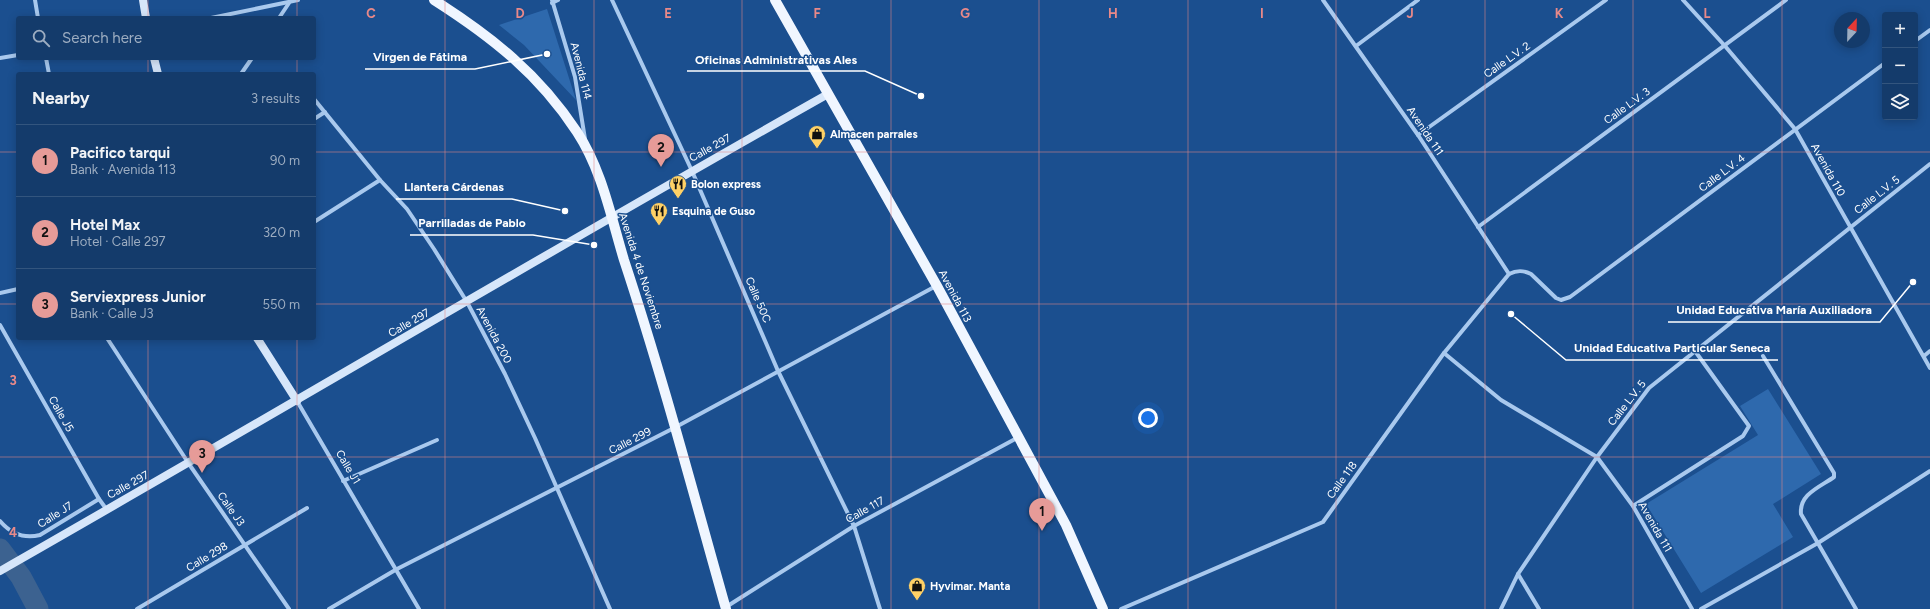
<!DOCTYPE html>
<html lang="en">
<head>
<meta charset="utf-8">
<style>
  body { margin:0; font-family:Figtree,sans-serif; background:#1d4271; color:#f1f3f6 }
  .controls { position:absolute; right:12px; top:12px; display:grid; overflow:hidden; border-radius:4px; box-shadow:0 2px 10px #0003 }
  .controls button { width:36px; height:36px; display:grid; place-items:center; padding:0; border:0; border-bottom:1px solid #33557e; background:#143b6b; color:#f1f3f6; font:20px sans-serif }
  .compass { position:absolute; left:1834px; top:12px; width:36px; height:36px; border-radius:50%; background:#143b6b; box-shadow:0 2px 10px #0003; rotate:22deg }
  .you { position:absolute; left:1148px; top:418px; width:14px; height:14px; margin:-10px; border:3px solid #fff; border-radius:50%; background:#1a73e8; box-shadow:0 0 0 6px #1a73e833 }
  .badge { display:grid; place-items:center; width:26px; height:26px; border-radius:50%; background:#e69b98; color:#111; font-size:13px; font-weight:700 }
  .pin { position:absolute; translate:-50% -33px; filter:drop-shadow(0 1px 2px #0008) }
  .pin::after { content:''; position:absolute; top:21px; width:14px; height:12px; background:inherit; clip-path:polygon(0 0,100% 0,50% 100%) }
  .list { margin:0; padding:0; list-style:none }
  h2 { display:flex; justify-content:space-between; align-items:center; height:52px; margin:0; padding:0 16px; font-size:17px }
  h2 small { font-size:13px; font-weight:400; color:#9dadc1 }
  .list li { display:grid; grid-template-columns:26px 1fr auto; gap:12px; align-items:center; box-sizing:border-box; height:72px; padding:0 16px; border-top:1px solid #33557e }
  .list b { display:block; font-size:15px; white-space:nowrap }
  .list p { margin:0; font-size:13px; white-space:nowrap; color:#9dadc1 }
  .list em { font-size:13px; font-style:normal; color:#9dadc1 }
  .icon { flex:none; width:22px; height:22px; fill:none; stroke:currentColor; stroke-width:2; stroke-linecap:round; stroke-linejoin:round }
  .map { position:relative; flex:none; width:1930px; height:609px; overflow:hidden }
  .search { position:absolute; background:#143b6b; box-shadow:0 2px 10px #0003; left:16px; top:16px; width:300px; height:44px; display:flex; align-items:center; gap:10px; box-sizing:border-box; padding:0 14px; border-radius:4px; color:#9dadc1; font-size:15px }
  .panel { position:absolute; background:#143b6b; box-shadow:0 2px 10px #0003; left:16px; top:72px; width:300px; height:268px; border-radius:4px }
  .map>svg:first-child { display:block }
</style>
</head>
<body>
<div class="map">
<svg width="1930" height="609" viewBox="0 0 1930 609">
  <rect width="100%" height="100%" fill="#1b4f8f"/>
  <g fill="#2e69ad">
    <path d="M547 9 576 100 524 45 499 25Z"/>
    <path d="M1768 389 1821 474 1773 504 1793 537 1701 593 1646 504 1758 435 1740 406Z"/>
  </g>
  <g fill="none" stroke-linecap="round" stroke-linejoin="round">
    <path stroke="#3c6290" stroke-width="21" d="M0 549 21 577 38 609"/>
    <g stroke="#a9c9ee" stroke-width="4">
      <path d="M35 0 38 18"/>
      <path d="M552 0 575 77 585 139"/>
      <path d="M612 0 692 171 778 371 854 526 880 609"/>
      <path d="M1323 0 1418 135 1509 274"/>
      <path d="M1683 0 1725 46 1795 129 1930 368"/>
      <path d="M552 3 558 0"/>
      <path d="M211 18 298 0"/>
      <path d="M279 18 289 3"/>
      <path d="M1915 41 1930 30"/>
      <path d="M1356 46 1418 0"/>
      <path d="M0 58 18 55"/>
      <path d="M46 58 49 74"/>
      <path d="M241 74 252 58"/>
      <path d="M314 99 380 180 407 209 434 249 467 302 505 374 535 438 610 609"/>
      <path d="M314 119 325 112"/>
      <path d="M1418 135 1606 0"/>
      <path d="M314 222 380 180"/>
      <path d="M1478 227 1786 0"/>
      <path d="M0 293 18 289"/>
      <path d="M0 325 99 499 107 510"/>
      <path d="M107 338 189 464 289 609"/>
      <path d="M1444 353 1501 400 1597 457 1633 506 1692 609"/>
      <path d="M1763 356 1834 473V477C1820 487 1799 494 1801 514L1856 609"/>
      <path d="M1924 356 1930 351"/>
      <path d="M297 401 419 609"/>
      <path d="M343 481 437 440"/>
      <path d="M1633 506 1743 436 1749 426 1695 351"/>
      <path d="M0 521C11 534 24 539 40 535L99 499"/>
      <path d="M1518 574 1539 609"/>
      <path d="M726 607 854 526 1017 438"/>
      <path d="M137 609 307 508"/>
      <path d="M329 609 397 569 674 428 936 286"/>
      <path d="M1121 609 1323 522 1444 353 1509 274C1517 270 1523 270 1531 274L1556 298 1561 300 1570 297 1885 63"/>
      <path d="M1501 609 1518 574 1597 457 1649 388 1930 164"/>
      <path d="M1701 609 1818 543 1930 471"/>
    </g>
    <g stroke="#d6e6fa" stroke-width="8">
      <path d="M143 0 146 18"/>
      <path d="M154 58 158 74"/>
      <path d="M257 338 297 401"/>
      <path d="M0 571C277 413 551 250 828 94"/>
    </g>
    <g stroke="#f0f6ff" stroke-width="10">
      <path d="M434 0C492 37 539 74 577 132 602 170 611 217 624 260 662 375 693 492 726 609"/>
      <path d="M775 0 937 286 1066 525 1103 609"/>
    </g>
  </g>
  <path fill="none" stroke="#e88989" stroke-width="1" stroke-opacity="0.55" d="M148 0V18M297 0V18M445 0V609M594 0V609M742 0V609M891 0V609M1039 0V609M1188 0V609M1336 0V609M1485 0V609M1633 0V609M1782 0V609M148 58V74M297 58V74M0 152H18M314 152H1930M0 304H18M314 304H1930M148 338V609M297 338V609M0 457H1930"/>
  <defs>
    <symbol id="shop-pin" viewBox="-11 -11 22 30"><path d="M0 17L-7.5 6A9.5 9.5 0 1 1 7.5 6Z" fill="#ffd166" stroke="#1b4f8f"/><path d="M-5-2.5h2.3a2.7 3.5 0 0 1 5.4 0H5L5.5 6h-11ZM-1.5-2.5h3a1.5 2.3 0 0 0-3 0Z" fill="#111"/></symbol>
    <symbol id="restaurant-pin" viewBox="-11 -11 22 30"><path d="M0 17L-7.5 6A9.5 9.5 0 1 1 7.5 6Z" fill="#ffd166" stroke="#1b4f8f"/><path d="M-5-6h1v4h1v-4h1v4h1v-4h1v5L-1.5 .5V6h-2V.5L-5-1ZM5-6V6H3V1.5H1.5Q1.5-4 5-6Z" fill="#111"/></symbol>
  </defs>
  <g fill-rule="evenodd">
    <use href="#shop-pin" x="807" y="124" width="20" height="27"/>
    <use href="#restaurant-pin" x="668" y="174" width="20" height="27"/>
    <use href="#restaurant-pin" x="649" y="201" width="20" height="27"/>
    <use href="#shop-pin" x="907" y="576" width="20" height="27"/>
  </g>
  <g text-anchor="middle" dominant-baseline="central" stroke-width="3" stroke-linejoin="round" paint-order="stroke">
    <g font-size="11" fill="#fff" stroke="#1b4f8f">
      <text transform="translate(1507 60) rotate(-35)">Calle L.V. 2</text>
      <text transform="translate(581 71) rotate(76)">Avenida 114</text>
      <text transform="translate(1627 106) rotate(-36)">Calle L.V. 3</text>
      <text transform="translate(1425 131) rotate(56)">Avenida 111</text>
      <text transform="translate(710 148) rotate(-29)">Calle 297</text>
      <text transform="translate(1828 170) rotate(61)">Avenida 110</text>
      <text transform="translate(1722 173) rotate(-37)">Calle L.V. 4</text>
      <text transform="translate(1877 195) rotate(-38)">Calle L.V. 5</text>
      <text transform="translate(641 271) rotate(72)">Avenida 4 de Noviembre</text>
      <text transform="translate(955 296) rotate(62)">Avenida 113</text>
      <text transform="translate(758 300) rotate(67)">Calle 50C</text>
      <text transform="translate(409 323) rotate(-30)">Calle 297</text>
      <text transform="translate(494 335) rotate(62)">Avenida 200</text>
      <text transform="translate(1627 403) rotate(-52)">Calle L.V. 5</text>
      <text transform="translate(61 414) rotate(60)">Calle J5</text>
      <text transform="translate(630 441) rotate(-27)">Calle 299</text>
      <text transform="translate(348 467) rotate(59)">Calle J1</text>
      <text transform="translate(1342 480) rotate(-54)">Calle 118</text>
      <text transform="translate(128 485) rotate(-29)">Calle 297</text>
      <text transform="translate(231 509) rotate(55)">Calle J3</text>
      <text transform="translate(865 510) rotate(-29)">Calle 117</text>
      <text transform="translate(55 515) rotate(-32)">Calle J7</text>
      <text transform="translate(1655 527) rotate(60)">Avenida 111</text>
      <text transform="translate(207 557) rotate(-31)">Calle 298</text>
    </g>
    <g font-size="11" font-weight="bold" fill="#fff" stroke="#1b4f8f" text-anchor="start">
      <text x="830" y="134">Almacen parrales</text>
      <text x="691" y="184">Bolon express</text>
      <text x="672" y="211">Esquina de Guso</text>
      <text x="930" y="586">Hyvimar. Manta</text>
    </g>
  </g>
  <g font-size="13" text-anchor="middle" font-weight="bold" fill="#e88989" stroke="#1b4f8f" stroke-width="3" stroke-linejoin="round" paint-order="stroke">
    <text x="371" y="18">C</text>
    <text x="520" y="18">D</text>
    <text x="668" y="18">E</text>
    <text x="817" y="18">F</text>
    <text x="965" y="18">G</text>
    <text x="1113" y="18">H</text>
    <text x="1262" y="18">I</text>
    <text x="1410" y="18">J</text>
    <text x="1559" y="18">K</text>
    <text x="1707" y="18">L</text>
    <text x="13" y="385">3</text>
    <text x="13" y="537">4</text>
  </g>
  <path fill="none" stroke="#fff" stroke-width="1.5" d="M547 54L475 69H365M921 96L865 71H687M565 211L512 199H396M594 245L533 235H410M1913 282L1880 322H1668M1511 314L1566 360H1778"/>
  <g fill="#fff" stroke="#1b4f8f" stroke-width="1.5">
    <circle cx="547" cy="54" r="4"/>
    <circle cx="921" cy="96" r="4"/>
    <circle cx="565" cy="211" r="4"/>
    <circle cx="594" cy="245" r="4"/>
    <circle cx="1913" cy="282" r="4"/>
    <circle cx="1511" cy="314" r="4"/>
  </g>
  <g font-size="12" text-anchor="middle" font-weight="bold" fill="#fff" stroke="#1b4f8f" stroke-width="3" stroke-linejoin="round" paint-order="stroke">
    <text x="420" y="61">Virgen de Fátima</text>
    <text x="776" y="64">Oficinas Administrativas Ales</text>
    <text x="454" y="191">Llantera Cárdenas</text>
    <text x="472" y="227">Parrilladas de Pablo</text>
    <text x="1774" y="314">Unidad Educativa María Auxiliadora</text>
    <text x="1672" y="352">Unidad Educativa Particular Seneca</text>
  </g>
</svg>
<div class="controls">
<button>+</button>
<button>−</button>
<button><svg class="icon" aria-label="layers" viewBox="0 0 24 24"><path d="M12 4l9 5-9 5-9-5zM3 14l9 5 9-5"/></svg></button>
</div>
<svg class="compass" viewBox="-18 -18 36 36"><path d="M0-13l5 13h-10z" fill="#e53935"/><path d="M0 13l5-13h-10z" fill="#9dadc1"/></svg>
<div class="you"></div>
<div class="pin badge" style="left:1042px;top:531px">1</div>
<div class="pin badge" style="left:661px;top:167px">2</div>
<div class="pin badge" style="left:202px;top:473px">3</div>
<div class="search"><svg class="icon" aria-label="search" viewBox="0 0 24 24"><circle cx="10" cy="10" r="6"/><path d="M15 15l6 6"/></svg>Search here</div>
<section class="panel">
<h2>Nearby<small>3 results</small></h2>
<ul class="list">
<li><span class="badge">1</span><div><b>Pacifico tarqui</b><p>Bank · Avenida 113</p></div><em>90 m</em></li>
<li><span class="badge">2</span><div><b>Hotel Max</b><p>Hotel · Calle 297</p></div><em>320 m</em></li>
<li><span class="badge">3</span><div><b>Serviexpress Junior</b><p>Bank · Calle J3</p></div><em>550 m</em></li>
</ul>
</section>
</div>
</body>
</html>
